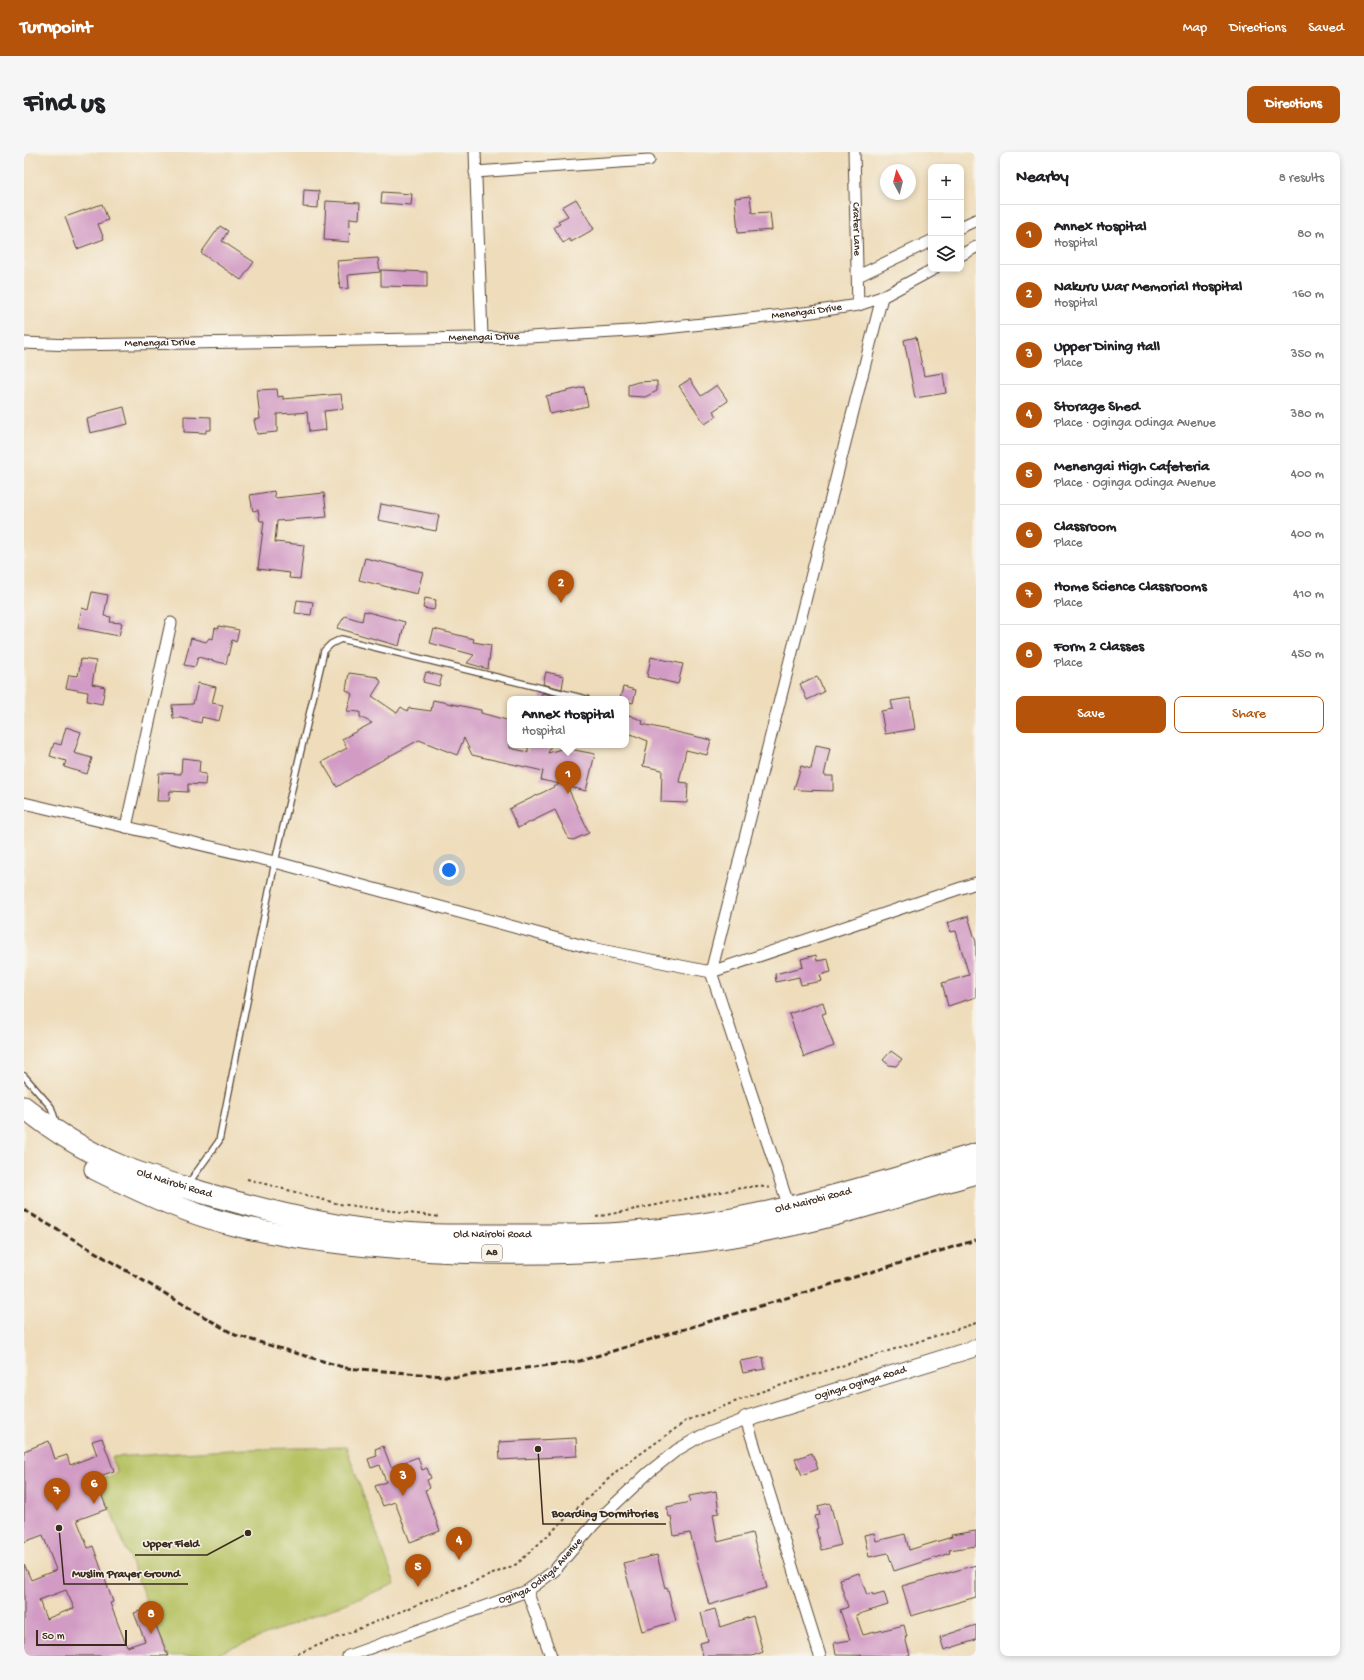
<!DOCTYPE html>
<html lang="en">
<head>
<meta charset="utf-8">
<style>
  body { margin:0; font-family:"Gochi Hand",sans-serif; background:#f6f6f6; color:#202124 }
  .controls { position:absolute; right:12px; top:12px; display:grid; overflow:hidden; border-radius:8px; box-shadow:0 2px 6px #0003 }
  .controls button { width:36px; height:36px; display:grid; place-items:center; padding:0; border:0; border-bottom:1px solid #e0e0e0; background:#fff; color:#202124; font:20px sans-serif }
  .compass { position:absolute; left:856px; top:12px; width:36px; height:36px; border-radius:50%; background:#fff; box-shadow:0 2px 6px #0003; rotate:353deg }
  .scale { position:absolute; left:12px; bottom:10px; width:91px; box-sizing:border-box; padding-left:4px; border:2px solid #3b2a1e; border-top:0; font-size:11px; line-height:14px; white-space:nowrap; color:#3b2a1e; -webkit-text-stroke:3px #f7f3e8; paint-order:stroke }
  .you { position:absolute; left:425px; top:718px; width:14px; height:14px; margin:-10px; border:3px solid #fff; border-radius:50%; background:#1a73e8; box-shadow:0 0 0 6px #1a73e833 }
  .badge { display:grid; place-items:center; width:26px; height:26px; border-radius:50%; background:#b45309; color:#fff; font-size:13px; font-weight:700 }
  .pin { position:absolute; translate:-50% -33px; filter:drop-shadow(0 1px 2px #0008) }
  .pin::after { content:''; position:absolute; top:21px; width:14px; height:12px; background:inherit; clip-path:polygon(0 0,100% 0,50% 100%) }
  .popup { position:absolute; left:483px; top:544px; width:122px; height:52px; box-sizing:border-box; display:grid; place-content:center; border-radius:8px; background:#fff; filter:drop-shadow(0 1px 3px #0005); font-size:13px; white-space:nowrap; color:#757577 }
  .popup b { font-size:15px; color:#202124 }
  .popup::after { content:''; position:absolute; left:50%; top:100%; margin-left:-8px; border:8px solid transparent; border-top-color:#fff }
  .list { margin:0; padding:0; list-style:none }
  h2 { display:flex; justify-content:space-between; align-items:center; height:52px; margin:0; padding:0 16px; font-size:17px }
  h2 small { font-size:13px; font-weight:400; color:#757577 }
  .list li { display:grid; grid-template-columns:26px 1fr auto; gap:12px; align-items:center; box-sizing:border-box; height:60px; padding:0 16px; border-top:1px solid #e0e0e0 }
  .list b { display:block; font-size:15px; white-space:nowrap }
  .list p { margin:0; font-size:13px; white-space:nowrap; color:#757577 }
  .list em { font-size:13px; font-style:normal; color:#757577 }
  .actions { display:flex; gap:8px; padding:12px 16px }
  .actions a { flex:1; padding:9px 0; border:1px solid #b45309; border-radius:8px; text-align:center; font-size:14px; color:#b45309 }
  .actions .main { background:#b45309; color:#fff }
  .icon { flex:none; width:22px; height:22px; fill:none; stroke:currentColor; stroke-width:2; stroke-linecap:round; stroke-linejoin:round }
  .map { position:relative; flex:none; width:952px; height:1504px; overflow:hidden; border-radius:8px }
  header { display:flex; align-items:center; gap:24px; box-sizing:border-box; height:56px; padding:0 20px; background:#b45309; color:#fff }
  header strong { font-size:19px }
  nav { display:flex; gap:22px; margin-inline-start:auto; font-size:14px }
  .intro { display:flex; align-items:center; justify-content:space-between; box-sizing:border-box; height:96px; padding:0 24px }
  h1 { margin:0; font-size:28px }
  .button { padding:10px 18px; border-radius:8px; background:#b45309; color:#fff; font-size:14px; font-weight:700 }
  main { display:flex; gap:24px; padding:0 24px }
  aside { flex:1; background:#fff; border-radius:8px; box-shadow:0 2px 6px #0003 }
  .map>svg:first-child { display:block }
</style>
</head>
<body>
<header>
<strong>Turnpoint</strong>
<nav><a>Map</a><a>Directions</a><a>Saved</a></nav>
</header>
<div class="intro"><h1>Find us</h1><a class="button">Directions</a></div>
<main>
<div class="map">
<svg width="952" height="1504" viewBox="0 0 952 1504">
  <rect width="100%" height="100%" fill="#f7f3e8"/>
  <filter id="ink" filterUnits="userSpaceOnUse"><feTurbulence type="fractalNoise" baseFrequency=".025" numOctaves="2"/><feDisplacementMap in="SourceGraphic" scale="8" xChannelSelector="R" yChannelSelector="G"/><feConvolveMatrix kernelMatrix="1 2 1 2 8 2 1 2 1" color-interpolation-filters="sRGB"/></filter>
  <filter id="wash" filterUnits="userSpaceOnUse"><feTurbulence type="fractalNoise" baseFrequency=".012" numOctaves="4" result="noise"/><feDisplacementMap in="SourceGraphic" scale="16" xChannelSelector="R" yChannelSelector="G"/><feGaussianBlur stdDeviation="0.9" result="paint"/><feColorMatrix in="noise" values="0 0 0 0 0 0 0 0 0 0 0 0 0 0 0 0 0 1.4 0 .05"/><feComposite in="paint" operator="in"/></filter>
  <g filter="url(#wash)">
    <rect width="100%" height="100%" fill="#eedcba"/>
    <path fill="#b7c365" stroke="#797642" d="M322 1295 371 1432 188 1504H144L75 1329 93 1321 88 1305 222 1297Z"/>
    <g id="blocks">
      <g fill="#d29bc5" fill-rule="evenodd">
        <path d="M280 38 295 39 294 56 279 55Z"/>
        <path d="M358 40 388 42 387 53 357 51Z"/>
        <path d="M726 44 728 61 746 60 748 78 714 81 711 46Z"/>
        <path d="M552 47 570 77 547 90 545 87 539 91 530 75 536 72 534 69 544 64 538 55Z"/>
        <path d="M302 49 336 51 335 67 326 66 325 90 300 88Z"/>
        <path d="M78 52 84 68 74 72 80 87 53 97 41 65Z"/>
        <path d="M196 74 204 79 198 89 230 110 217 128 177 101Z"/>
        <path d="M354 106 356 120 324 123 325 136 316 137 313 109Z"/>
        <path d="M357 118 403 120V135L357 134Z"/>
        <path d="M892 185 900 224 919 221 922 241 891 246 880 188Z"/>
        <path d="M666 227 677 244 693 233 704 249 689 259 693 264 681 272 655 234Z"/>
        <path d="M633 229V239L621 245 604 244V233L614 230Z"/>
        <path d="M560 235 564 254 526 262 522 244Z"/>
        <path d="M253 237 254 245 259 244V247L317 242 319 257 300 259 302 278 285 280 283 260 273 261 253 262V280L233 282 230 268 236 267 233 238Z"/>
        <path d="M100 255 104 272 66 281 63 267 73 264V262Z"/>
        <path d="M160 264 187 265V278H182V281L160 280Z"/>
        <path d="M250 339 251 346 300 341 303 365 253 369 251 390 280 393 276 427 265 426 266 421 234 417 240 369H236L234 358 229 359 226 343Z"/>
        <path d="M357 352 415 363 412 379 354 368Z"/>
        <path d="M341 406 399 420 393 442 335 428Z"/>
        <path d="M68 440 84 443 80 464 87 465 86 470 98 471 95 484 54 476 58 456 64 458Z"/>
        <path d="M401 446 412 448 410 458 399 456Z"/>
        <path d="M273 448 289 450 287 463 271 461Z"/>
        <path d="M340 459 381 470 375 494 313 476 321 464 338 469Z"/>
        <path d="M195 474 215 478 212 490 208 488 202 512 174 505 171 515 160 513 167 486 182 490 185 486 189 487 191 476 194 477Z"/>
        <path d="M410 477 450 487 449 490 467 493 464 517 443 511 450 503 406 491Z"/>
        <path d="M627 505 659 512 654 532 623 525Z"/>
        <path d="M57 507 72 509 68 532 81 535 78 552 63 549 64 540 42 536 45 523 54 524Z"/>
        <path d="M402 520 418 524 415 534 399 530Z"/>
        <path d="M522 520 540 524 538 537 519 532Z"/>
        <path d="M325 521 354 525 357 530 348 544 373 561 377 555 383 559 385 556 407 559 409 548 457 558V561L486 569V596L504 600V593H527L524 601 540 596 571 602 562 639 543 634 565 681 549 688 545 687 531 658 494 676 485 657 536 632 517 628 519 619 448 603 440 586 433 603 395 588 340 618 313 635 298 610 323 596 318 587 348 571 336 565V560L323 559 328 542 322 538Z"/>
        <path d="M793 524 800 540 783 548 776 532Z"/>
        <path d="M174 531 192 535 188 551 199 553 195 569 178 565 177 571 157 566H149L148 553 169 552Z"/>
        <path d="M599 535 612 538 609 551 602 549V547H596Z"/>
        <path d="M518 541 536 545V547H516Z"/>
        <path d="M886 546 891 577 861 582 857 559 869 557 867 549Z"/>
        <path d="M605 563 619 569 618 572 687 588 683 603 662 598 655 630 664 631 663 651 637 650 638 618 619 614 624 589 602 580V570Z"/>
        <path d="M42 575 57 580 50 601 68 606 63 622 40 615 42 609 26 604 30 591 37 593Z"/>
        <path d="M792 593 806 596 800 624H809V639L776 638 770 637 777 614 787 617Z"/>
        <path d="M158 606 176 608 175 621 182 622 181 633 164 632V640L146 639 145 649H133L135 621 157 622Z"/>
        <path d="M944 764 952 790V845L924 854 918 831 945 823 932 779 926 780 923 771Z"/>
        <path d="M792 803 793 809 804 807 807 820 796 823 798 829 777 833 775 825 752 830 751 822 779 815 777 807Z"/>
        <path d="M799 850 802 861 798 862 810 894 780 905 765 862Z"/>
        <path d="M867 899 878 907 872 914 865 913 859 908Z"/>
        <path d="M739 1205 741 1217 719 1221 716 1209Z"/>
        <path d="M78 1286 90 1319 71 1326 83 1357 53 1368 64 1396 69 1394 89 1450 86 1451 103 1495 121 1489 110 1461 125 1456 144 1504H0V1412L7 1428 32 1418 19 1383 0 1390V1299L25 1289 31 1307 43 1303 46 1313 73 1303 68 1289ZM42 1438 50 1456 22 1467 15 1448Z"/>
        <path d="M552 1286 553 1304 476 1308 475 1290Z"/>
        <path d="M359 1294 367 1315 394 1305 398 1318 403 1316 407 1326 403 1328 406 1336 401 1338 416 1379 386 1390 371 1350 359 1354 351 1334 362 1330 356 1313 347 1316 344 1307 353 1304 351 1297Z"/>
        <path d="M788 1301 794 1317 778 1323 771 1307Z"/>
        <path d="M692 1339 695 1361 689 1362 694 1390 728 1381 743 1436 685 1453 666 1381 650 1384 647 1364 645 1365 643 1355 666 1350 665 1344Z"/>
        <path d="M806 1351 817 1393 797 1398 792 1377 794 1376 791 1364 796 1363 794 1354Z"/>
        <path d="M952 1379V1394L925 1398 926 1401 870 1419 864 1401 845 1405 840 1383 850 1381 852 1389 881 1382 885 1398 928 1385 927 1383Z"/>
        <path d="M633 1403 641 1436 643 1435 652 1469 618 1479 599 1411Z"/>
        <path d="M952 1413V1445L887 1464 878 1434Z"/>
        <path d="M835 1421 843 1443 848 1441 849 1443 860 1440 864 1453 832 1463 839 1483 880 1473 883 1485H881L886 1504 812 1503 810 1491 826 1488 816 1458 824 1455 815 1427Z"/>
        <path d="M691 1457 696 1475 729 1464 739 1500 728 1504H679L676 1491 684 1489 677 1461Z"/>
        <path d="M952 1473V1488L920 1498 916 1485Z"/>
      </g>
    </g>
  </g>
  <g filter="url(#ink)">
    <use href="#blocks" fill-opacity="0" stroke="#564535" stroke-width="1"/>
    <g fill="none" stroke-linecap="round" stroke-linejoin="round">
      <defs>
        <g id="lane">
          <path d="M0 924 27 955 32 970"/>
          <path d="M164 1032 195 989 251 710 300 499 307 492 317 487 562 547"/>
        </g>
        <g id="street">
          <path d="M451 0 458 184"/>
          <path id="s1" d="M830 0 834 153"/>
          <path d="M451 20 625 8"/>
          <path d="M937 75 952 68"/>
          <path d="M937 103 952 95"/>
          <path d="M834 124 907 89"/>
          <path id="s2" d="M0 191 47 193 506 185 623 178 788 160 834 153 858 145 910 117"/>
          <path d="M0 651 251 710 567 796 687 820 952 731"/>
          <path d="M102 675 147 471"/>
          <path d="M765 1055 687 820 858 145"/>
          <path d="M503 1439 527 1504"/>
          <path id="s3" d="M324 1504 503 1439 530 1419 570 1372 625 1320 653 1298 677 1284 722 1267 796 1504"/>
        </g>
        <g id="secondary">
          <path id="s4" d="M722 1267 952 1196"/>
        </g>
        <g id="highway">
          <path id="s5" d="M0 955C29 979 62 999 97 1014 126 1026 157 1034 187 1043 236 1057 286 1070 337 1077 387 1084 439 1083 490 1083 526 1083 563 1084 599 1081 655 1077 712 1068 766 1055 828 1040 891 1021 952 1002"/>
          <path d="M71 1017C115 1039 161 1061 210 1073 266 1086 323 1093 380 1097 513 1107 643 1100 773 1072 833 1059 893 1038 952 1021"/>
        </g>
      </defs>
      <use href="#lane" stroke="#564535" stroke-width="8"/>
      <use href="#street" stroke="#564535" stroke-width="13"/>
      <use href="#secondary" stroke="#564535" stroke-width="18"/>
      <use href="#highway" stroke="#564535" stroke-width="23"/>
      <g stroke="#564535" stroke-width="2" stroke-dasharray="3 3" stroke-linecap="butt">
        <path d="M223 1027 315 1052 416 1065"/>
        <path d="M572 1065 717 1036 734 1034 747 1036"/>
        <path d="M268 1504 493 1412 594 1318 662 1269 736 1240 952 1171"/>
      </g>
      <use href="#lane" stroke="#fff" stroke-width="5.5"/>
      <use href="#street" stroke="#fff" stroke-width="11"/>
      <use href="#secondary" stroke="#fff" stroke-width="16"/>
      <use href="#highway" stroke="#fff" stroke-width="21"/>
      <path stroke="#3b2a1e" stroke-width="3" stroke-dasharray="6 3" stroke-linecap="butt" d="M0 1058 211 1183 322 1216 433 1225 556 1209 952 1088"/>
    </g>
  </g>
  <g text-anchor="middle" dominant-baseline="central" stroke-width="3" stroke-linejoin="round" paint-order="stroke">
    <rect fill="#f7f3e8" stroke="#73665b" stroke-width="1" x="458" y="1093" width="20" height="16" rx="3"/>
    <g font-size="10" font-weight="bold" fill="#3b2a1e">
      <text x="468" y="1101">A8</text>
    </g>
    <g font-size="11" fill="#3b2a1e" stroke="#f7f3e8">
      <text stroke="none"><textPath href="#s1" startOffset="77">Crater Lane</textPath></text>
      <text stroke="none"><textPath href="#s2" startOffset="784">Menengai Drive</textPath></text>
      <text stroke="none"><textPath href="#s2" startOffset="460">Menengai Drive</textPath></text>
      <text stroke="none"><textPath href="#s2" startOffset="136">Menengai Drive</textPath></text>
      <text stroke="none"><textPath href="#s5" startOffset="170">Old Nairobi Road</textPath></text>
      <text stroke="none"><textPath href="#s5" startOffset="818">Old Nairobi Road</textPath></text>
      <text stroke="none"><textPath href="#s5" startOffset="494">Old Nairobi Road</textPath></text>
      <text stroke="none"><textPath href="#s4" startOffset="120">Oginga Oginga Road</textPath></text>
      <text stroke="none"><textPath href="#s3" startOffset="213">Oginga Odinga Avenue</textPath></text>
    </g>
  </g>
  <path fill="none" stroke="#3b2a1e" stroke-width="1.5" d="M514 1297L519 1372H642M224 1381L183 1403H111M35 1376L40 1432H164"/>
  <g fill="#3b2a1e" stroke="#f7f3e8" stroke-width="1.5">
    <circle cx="514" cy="1297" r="4"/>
    <circle cx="224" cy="1381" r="4"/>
    <circle cx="35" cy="1376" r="4"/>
  </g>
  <g font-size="12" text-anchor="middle" font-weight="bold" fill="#3b2a1e" stroke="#f7f3e8" stroke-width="3" stroke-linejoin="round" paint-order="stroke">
    <text x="581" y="1365">Boarding Dormitories</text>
    <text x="147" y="1395">Upper Field</text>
    <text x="102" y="1425">Muslim Prayer Ground</text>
  </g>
</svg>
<div class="controls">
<button>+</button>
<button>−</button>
<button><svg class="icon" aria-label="layers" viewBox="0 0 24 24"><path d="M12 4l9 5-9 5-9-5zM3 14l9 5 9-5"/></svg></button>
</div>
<svg class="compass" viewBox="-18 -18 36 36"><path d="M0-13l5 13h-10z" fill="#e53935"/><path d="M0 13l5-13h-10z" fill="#757577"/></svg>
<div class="scale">50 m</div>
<div class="you"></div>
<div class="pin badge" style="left:544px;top:642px">1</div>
<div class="popup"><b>Annex Hospital</b>Hospital</div>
<div class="pin badge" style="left:537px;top:451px">2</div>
<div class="pin badge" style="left:379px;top:1344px">3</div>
<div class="pin badge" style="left:435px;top:1408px">4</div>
<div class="pin badge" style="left:394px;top:1435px">5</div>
<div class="pin badge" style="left:70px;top:1352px">6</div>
<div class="pin badge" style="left:33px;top:1359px">7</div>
<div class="pin badge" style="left:127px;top:1482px">8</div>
</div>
<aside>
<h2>Nearby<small>8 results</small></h2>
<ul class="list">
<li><span class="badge">1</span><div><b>Annex Hospital</b><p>Hospital</p></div><em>80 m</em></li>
<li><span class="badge">2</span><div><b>Nakuru War Memorial Hospital</b><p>Hospital</p></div><em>160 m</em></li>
<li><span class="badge">3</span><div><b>Upper Dining Hall</b><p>Place</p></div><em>350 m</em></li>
<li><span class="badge">4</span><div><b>Storage Shed</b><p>Place · Oginga Odinga Avenue</p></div><em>380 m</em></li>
<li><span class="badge">5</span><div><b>Menengai High Cafeteria</b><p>Place · Oginga Odinga Avenue</p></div><em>400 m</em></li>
<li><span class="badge">6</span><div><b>Classroom</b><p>Place</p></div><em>400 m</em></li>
<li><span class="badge">7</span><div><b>Home Science Classrooms</b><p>Place</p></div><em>410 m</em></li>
<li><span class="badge">8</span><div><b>Form 2 Classes</b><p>Place</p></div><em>450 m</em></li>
</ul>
<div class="actions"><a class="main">Save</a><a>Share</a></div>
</aside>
</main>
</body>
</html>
